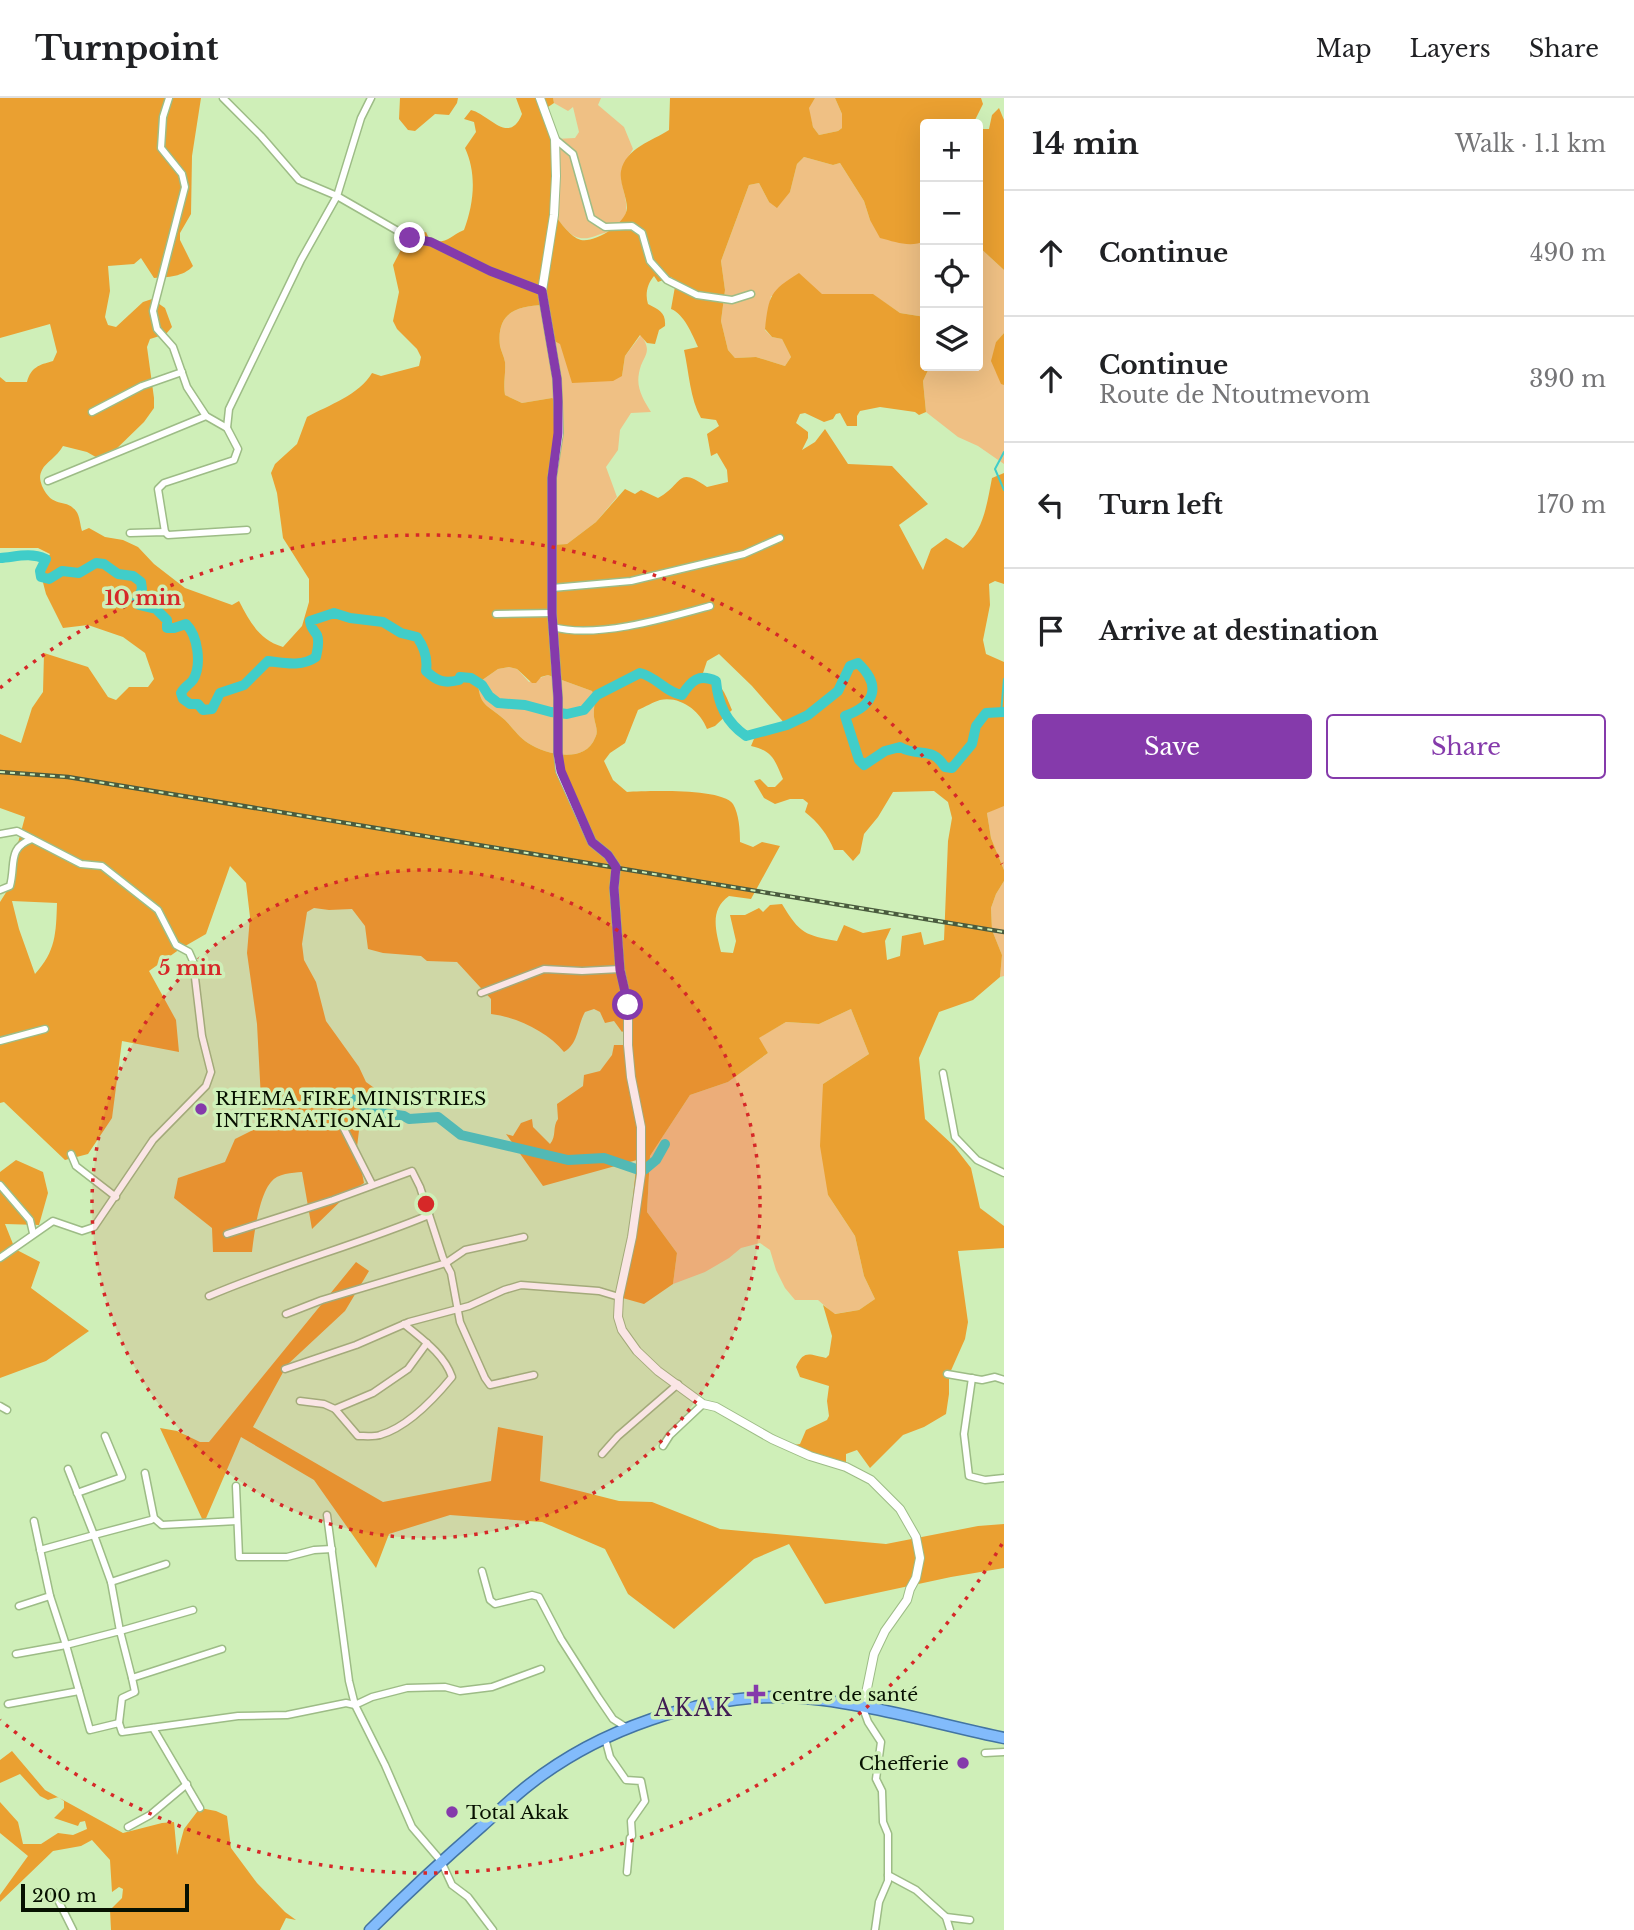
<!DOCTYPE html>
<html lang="en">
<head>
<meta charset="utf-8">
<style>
  body { margin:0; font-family:"Libre Baskerville",serif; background:#f6f6f6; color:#202124 }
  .controls { position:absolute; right:21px; top:21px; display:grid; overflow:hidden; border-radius:7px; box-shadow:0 7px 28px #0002 }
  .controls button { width:63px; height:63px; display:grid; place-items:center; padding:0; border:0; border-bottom:2px solid #e0e0e0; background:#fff; color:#202124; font:35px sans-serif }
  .scale { position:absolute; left:21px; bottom:18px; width:168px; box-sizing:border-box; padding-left:7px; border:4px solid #071101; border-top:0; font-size:19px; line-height:24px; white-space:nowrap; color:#071101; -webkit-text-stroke:5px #cfefb8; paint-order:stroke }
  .stop { position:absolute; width:21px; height:21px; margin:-16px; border:5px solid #853aab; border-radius:50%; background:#fff }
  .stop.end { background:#853aab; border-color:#fff; box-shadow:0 2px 7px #0008 }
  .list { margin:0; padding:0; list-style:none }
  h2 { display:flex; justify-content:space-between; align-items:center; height:91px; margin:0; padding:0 28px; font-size:30px }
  h2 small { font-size:23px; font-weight:400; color:#757577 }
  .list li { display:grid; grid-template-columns:46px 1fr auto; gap:21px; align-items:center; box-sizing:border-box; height:126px; padding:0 28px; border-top:2px solid #e0e0e0 }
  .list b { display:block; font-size:26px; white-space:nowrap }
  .list p { margin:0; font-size:23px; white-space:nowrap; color:#757577 }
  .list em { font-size:23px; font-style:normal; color:#757577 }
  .actions { display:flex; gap:14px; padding:21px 28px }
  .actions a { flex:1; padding:16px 0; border:2px solid #853aab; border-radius:7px; text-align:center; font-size:24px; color:#853aab }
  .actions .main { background:#853aab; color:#fff }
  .icon { flex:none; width:38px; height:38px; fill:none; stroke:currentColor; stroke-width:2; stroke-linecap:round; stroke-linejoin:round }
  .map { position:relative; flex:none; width:1004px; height:1832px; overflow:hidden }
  header { display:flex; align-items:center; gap:42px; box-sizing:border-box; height:98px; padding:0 35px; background:#fff; border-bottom:2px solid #e0e0e0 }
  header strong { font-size:33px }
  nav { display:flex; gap:38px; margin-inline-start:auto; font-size:24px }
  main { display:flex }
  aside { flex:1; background:#fff }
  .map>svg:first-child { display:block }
</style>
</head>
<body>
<header>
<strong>Turnpoint</strong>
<nav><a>Map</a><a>Layers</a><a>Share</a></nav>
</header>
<main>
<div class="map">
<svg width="1004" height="1832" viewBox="0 0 1004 1832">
  <rect width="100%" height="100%" fill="#cfefb8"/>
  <g fill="#efc084">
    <path d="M553 0H601L598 7 624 29 633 51C629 58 621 68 621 76 621 93 635 114 618 129 613 133 603 135 598 137 574 147 568 133 554 117L555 41 575 40 579 34 573 9 568 13 554 5Z"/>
    <path d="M815 0H835L842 16V30L838 33 819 37 813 29 808 10Z"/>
    <path d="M804 59 833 67 840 65 864 103 870 122 922 145 925 143V219L900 215 872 196 771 198 765 232 772 239 782 241 791 259 785 268 756 259 735 260 728 252 721 223 725 192 721 163 749 87 759 85 769 104 790 94 797 66Z"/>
    <path d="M978 148 1004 172V235L996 244 999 279 1004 287V366L978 348 958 339 926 314 923 283 930 268H978Z"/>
    <path d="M544 207 622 278 625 258 641 237C654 256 642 257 639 275 636 290 643 301 651 314L631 315 620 332 618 352 606 369 617 399 596 424 567 446 552 447V300L522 305 505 297C503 285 506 275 505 264 504 258 501 253 500 248 496 214 517 208 544 207Z"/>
    <path d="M509 569 517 571 529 584 548 577 592 593C597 602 593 609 594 619 595 627 599 633 595 640 585 666 546 657 528 645 519 639 513 630 505 622 489 607 480 610 478 585L498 571Z"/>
    <path d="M1001 708H1004V772L991 740 987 715Z"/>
    <path d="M1004 783V878L1000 879 1002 857 992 832 991 810 996 796Z"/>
    <path d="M851 911 869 956 823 986 828 1097 855 1138 864 1178 875 1201 859 1212 834 1216 818 1202H795L785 1190 776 1172 770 1152 760 1145 741 1150 729 1160 705 1174 673 1186 677 1155 647 1114 650 1058 690 997 728 984 768 955 758 940 786 924 819 926Z"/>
  </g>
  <g fill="#eaa031" fill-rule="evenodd">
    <path d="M0 0H201L192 58 191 116 180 135V142L193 168C183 179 168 179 154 180L141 160 134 166 108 168 110 193 105 219 108 227 116 229 143 204 152 201 165 210 172 229 166 236 150 241 147 249 154 300V310L144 324 109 358 101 362 87 354 63 348C57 359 46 364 42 372 39 378 40 382 42 388 53 412 65 399 76 413 80 418 80 427 82 433L89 430 105 439 123 442 138 449 154 466 185 490 232 507 239 503C250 524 259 542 283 549L302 528 309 504V481L283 440 277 395 271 375 275 366 297 346 307 319C329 307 359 297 372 275L381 278 419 268 421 259 417 251 397 231 393 223 399 194 393 167 407 140 426 134 430 143C449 146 449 138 464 132 474 105 477 76 465 50L476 34 474 24 464 21 471 12C489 16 509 48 522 16L516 0H553L554 5 545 11 555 41 554 116C561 125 570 139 581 142 595 145 626 126 627 110 627 99 619 84 621 73 626 50 652 43 669 32L670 0H815L809 10 813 29 819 37 838 33 842 30V16L835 0H981L983 6 975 22 982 31H989L992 17 999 10 1004 22V172L978 148V26H925V143C910 150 896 144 880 140L870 122 864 103 840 65 833 67 804 59 797 66 790 94 777 110 769 104 759 85 749 87 721 163 725 192 721 223 728 252 735 260 756 259 785 268 791 259 782 241 772 239 765 231C769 197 770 193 799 175L822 196H873L900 215 925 219V268H930L923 283 926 314 919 317 915 314 880 309 860 313 857 318V328H847L840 315 836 316 833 321 824 324 805 315 800 316 796 325 808 334V340L802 352 815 344 825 331 848 366 892 368 928 406 899 427 923 472 931 451 946 440 963 450C984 433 987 405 992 380L1004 375V486L995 483 989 486 990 507 983 542 986 556 1004 564V708L987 715 991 740 1004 772V783L996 796 991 810 992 832 1002 857 1000 879 973 902 939 914 919 960 925 1021 954 1048 971 1070 980 1110 1004 1128V1150L958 1153 968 1224 965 1241 949 1277V1296L946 1316 924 1329 903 1337 870 1370 857 1352 846 1356V1369L787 1348 800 1346 806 1332 827 1322 829 1318 827 1303 829 1288 800 1279 796 1269C804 1251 810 1257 826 1260L829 1257 832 1238 823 1207 835 1216 859 1212 875 1201 864 1178 855 1138 828 1097 820 1048 823 986 869 956 851 911 819 926 786 924 759 940 768 955 728 984 690 997 650 1058 647 1114 677 1155 673 1186 644 1206 619 1199 624 1179 637 1062 543 1088 506 1036 513 1038 521 1025 532 1021 533 1029 550 1046C557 1038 552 1029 558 1021L557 1006 583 988 584 977 600 973 612 957 614 947H628L627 930 622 934 614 923 605 925 600 914 594 911 585 914C577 928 579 945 564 954 548 934 517 919 491 916V901L457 864 427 863 421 858 383 855 368 851 365 828 352 811 329 812 314 810 307 814 302 846 304 862 316 884 326 923 359 969 366 984 377 992 363 999 357 1049 364 1085 348 1096 312 1131 302 1074C292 1075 278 1075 271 1084 259 1098 254 1136 252 1154H213L212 1130 174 1100 178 1080 225 1064 235 1041 255 1031 262 1020 257 926 247 855 250 819 246 785 230 768 206 836 180 851 149 873 176 922 179 954 122 943 112 1020 88 1056 65 1062 4 1004 0 1005V804L12 785 18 745 25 719 0 710V636L21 645 32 610 43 594 44 555 88 569 108 599 116 602 129 589H148L154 581 145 555 123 539 88 527 63 530 46 496 40 473 50 456 38 450H0V279L6 284H27C31 269 39 267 53 263L57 254 50 226 0 240ZM654 178 658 184 671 179 676 183 671 211C684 216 692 236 698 249L684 252C689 274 690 301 701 320L716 322 719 328 707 336 711 358 717 355 727 372 728 384 707 389C676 367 684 386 658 400L641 392 635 396 625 391 596 424 567 446 552 447V381L558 304 552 300 522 305 505 297C503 285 506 275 505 264 504 258 501 253 500 248 496 214 517 208 544 207L549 240 560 246 572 285 613 283 622 278 625 258 640 237 647 245 655 246 659 232 665 228C666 214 659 212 648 206 645 197 647 186 654 178ZM719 556 752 588 786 627 756 636 751 648C773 653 774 661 783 681L775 689H768L760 681 754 683 764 700 775 706 790 701H803L808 705 805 714C818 724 828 737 834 752H843L853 763 860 755 864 736 878 719 893 694 934 693 948 704 952 720 948 743 944 842 924 847 921 834 902 838 900 858 887 862 885 843 891 830 863 835 844 827 837 843C805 837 800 836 782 806L770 807 763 814 759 810 745 817H730L736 843 733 855 721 854C716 833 709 812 729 798L751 801 780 748 762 744 753 749 740 744C740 732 739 716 733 706 722 690 647 693 627 694L613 682 604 663 610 655 625 645 638 612C645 609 653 604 660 602 681 598 700 613 707 631L715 628 732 612C725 595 721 582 702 578L707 563ZM509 569 517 571 532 585H536L541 579 548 577 592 593C597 602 593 609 594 619 595 627 599 633 595 640 585 666 546 657 528 645 519 639 513 630 505 622 489 607 480 610 478 585L498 571ZM12 803 57 805C56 835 56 853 35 876L19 831Z"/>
    <path d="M400 0H458L457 5 449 17 435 16 415 33 408 32 399 21Z"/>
    <path d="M1004 235V287L1001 286 991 263 996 244Z"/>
    <path d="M16 1062 43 1074 48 1095 39 1127 5 1126 15 1151 40 1164 31 1190 89 1233 46 1263 0 1280V1074Z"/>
    <path d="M356 1164 369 1173 345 1213 287 1267 253 1329 383 1404 491 1383 498 1329 543 1338 540 1383 619 1403 652 1404 720 1431 886 1446 978 1428 1004 1426V1470L951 1479 825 1506 789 1446 754 1461 674 1531 628 1496 605 1451 542 1424 450 1417 389 1436 376 1470 314 1382 241 1339 204 1425 160 1330 177 1333 200 1344H209Z"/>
    <path d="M12 1653 45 1692 123 1735 162 1725 174 1724 177 1757 184 1731 200 1710 216 1713 227 1718 231 1750 257 1785 285 1814 296 1822 286 1820 280 1832H111L110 1812 122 1800 123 1791 119 1789 112 1794 110 1762 92 1742 81 1748 53 1753 0 1804V1797L28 1758 0 1735V1704L18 1724 23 1746H41L58 1735 73 1737 87 1731 85 1723 80 1724 78 1728 54 1720 64 1710V1703L58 1699 48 1702 40 1698 20 1676 0 1685V1662Z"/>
  </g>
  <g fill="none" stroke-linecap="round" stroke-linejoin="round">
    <g stroke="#40cdc9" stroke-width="2">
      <path d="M1004 354 995 371 1004 392"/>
      <path d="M1001 615 1004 581"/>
    </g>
    <g stroke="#40cdc9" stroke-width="10">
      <path d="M0 460C16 459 29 454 46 461L40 473 41 479 49 481 62 473 79 475 96 465 104 466 118 476 133 478 141 484 142 491 137 502 139 507 156 511 167 522V530H174L186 526C198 538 202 567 193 582 189 587 184 589 181 595L183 601 190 606H198L203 612 212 611 220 595 244 587 268 563C284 565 302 569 316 559 317 553 320 544 317 537 314 532 311 531 310 523L334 515 350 520 383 524 401 535 417 539C424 549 428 560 426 573 437 583 444 586 459 582L460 579 471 580 482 587 489 598 498 605 525 607 551 614 567 616 584 612 597 597 640 575C657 579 665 594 682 597 691 583 699 575 716 583 718 606 726 624 746 638L787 627 808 617 838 593 850 568 858 565C882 588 875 607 845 618L859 662 864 667 885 653 900 649C919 660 931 647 945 669L952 670 972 646 976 628 986 615 1004 614"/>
      <path d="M352 1001 376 1014 404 1018 409 1021 438 1019 461 1037 568 1062 604 1060 639 1072"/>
      <path d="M644 1072 656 1062 665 1046"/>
    </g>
    <defs>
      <g id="minor">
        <path d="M169 0 163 19 161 50 182 76 185 89 153 213 157 231 173 249 187 289 206 318 227 330"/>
        <path d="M223 0 261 38 299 82 337 98 410 140 431 144 490 173 542 193"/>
        <path d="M555 41 573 56 591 120 605 129 632 128 642 135 650 163 667 182 697 197 732 202 751 196"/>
        <path d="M92 314 142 288 182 274"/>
        <path d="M48 383 206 318"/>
        <path d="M165 434 158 391 164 385 234 362 238 351 227 330 229 311 301 162 337 98 361 20 371 0"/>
        <path d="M130 435 165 434 168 437 247 432"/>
        <path d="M552 490 631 483 744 456 780 440"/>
        <path d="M496 516 552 515"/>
        <path d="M553 529C596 541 667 520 710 508"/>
        <path d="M0 736 17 733 81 766 102 768 158 812 176 847 189 854 193 863 202 938 211 974 206 988 153 1042 94 1129 82 1133 53 1123 0 1160"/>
        <path d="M0 792 10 788C16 766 7 750 32 741"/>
        <path d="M481 895 544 871 582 873 620 871"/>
        <path d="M0 943 45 931"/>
        <path d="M943 975 955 1039 977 1062 1004 1075"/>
        <path d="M341 1025 372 1086"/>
        <path d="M71 1056 76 1068 116 1099"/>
        <path d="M0 1087 30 1122 33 1135"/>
        <path d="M227 1136 333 1102 412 1073 420 1089 443 1160 451 1175 460 1224 485 1280 490 1287 534 1277"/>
        <path d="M209 1198C281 1167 357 1147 429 1117"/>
        <path d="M286 1216 322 1202 446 1165 465 1152 524 1139"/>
        <path d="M285 1271 356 1247 409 1224 469 1208 504 1192 521 1187 599 1193 619 1199"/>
        <path d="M947 1276 982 1282 995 1279 1004 1282"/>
        <path d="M972 1280 964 1336 969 1378 985 1382 1004 1380"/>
        <path d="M300 1303 324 1306 335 1311 373 1295 408 1271 427 1245"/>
        <path d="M0 1308 7 1312"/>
        <path d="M335 1311 358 1338C365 1338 374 1339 380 1337 408 1329 434 1301 452 1279 444 1256 422 1241 404 1226"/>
        <path d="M663 1348 670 1337 703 1306"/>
        <path d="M602 1356 618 1338 678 1286"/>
        <path d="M145 1375 154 1420 162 1427 237 1423"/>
        <path d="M236 1388 239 1459H287L314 1452 332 1451"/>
        <path d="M77 1395 122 1379 105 1338"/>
        <path d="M327 1417 349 1583 355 1607 385 1667 412 1729 441 1763 452 1787 468 1799 493 1832"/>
        <path d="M154 1420 151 1422 94 1437 111 1484 166 1466"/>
        <path d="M40 1452 94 1437 68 1371"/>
        <path d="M482 1473 490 1502 495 1506 532 1497 539 1499 561 1541 598 1599 613 1621 627 1630"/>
        <path d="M111 1484 120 1533 193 1512"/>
        <path d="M50 1498 66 1547 120 1533 132 1580 222 1551"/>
        <path d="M19 1508 50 1498 34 1423"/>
        <path d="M16 1556 66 1547 79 1593"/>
        <path d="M8 1606 79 1593 90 1632 119 1625 122 1634 238 1618 287 1617 346 1605 355 1607 372 1599 407 1590 445 1589 460 1593 492 1589 541 1571"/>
        <path d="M863 1610 868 1624 881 1644 876 1681 882 1693 883 1724 888 1736V1783L879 1804 875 1832"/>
        <path d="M119 1625 122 1600 135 1594 132 1580"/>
        <path d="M153 1630 200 1710"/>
        <path d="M605 1640 610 1659 626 1682 641 1683 645 1703 631 1723 632 1738 630 1740 627 1774"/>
        <path d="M985 1655 1004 1654"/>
        <path d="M128 1729 150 1717 187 1686"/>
        <path d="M888 1777 916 1792 946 1819 970 1822"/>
        <path d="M54 1794 73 1832"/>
        <path d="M946 1819 950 1832"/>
      </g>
      <path id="tertiary" d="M540 0 555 41 556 78 554 117 542 193 557 281 558 304 559 335 552 380V515L558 600V655L560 673 592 744 608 757 616 769 614 791 620 871 628 907V947L631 979 641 1029V1076L632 1139 619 1199 618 1219 622 1232 637 1253 658 1273 703 1306 716 1309 772 1341 810 1358 846 1369 871 1382 900 1411 916 1439 920 1460 916 1480 910 1491 907 1502 885 1533 874 1556 863 1610"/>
      <path id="trunk" d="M370 1832C406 1796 444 1761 482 1728 498 1714 513 1699 530 1686 599 1632 698 1597 786 1599 854 1601 936 1626 1004 1640"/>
    </defs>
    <use href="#minor" stroke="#9dbc86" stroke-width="9"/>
    <use href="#tertiary" stroke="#9dbc86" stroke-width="10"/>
    <use href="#trunk" stroke="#4274a3" stroke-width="13"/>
    <use href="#minor" stroke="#fff" stroke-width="6"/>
    <use href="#tertiary" stroke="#fff" stroke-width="8"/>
    <use href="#trunk" stroke="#82bbfb" stroke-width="10"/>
    <defs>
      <path id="rail" d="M0 674 68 679 1004 834"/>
    </defs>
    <use href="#rail" stroke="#4a5b3e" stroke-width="4.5"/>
    <use href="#rail" stroke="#cfefb8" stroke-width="2" stroke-dasharray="5" stroke-linecap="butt"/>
  </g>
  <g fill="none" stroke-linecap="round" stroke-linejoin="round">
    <path stroke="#853aab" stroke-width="9" d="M410 140 431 144 490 173 542 193 557 281 558 304V335L552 380V515L558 600V655L561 673 592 744 608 757 616 769 614 790 620 872 628 907"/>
  </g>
  <circle cx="426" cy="1106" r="334" fill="#d62828" fill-opacity=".12"/>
  <g fill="none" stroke="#d62828" stroke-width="3.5" stroke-dasharray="3.5 7">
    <circle cx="426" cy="1106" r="334"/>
    <path d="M1002 1446A669 669 0 0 1 0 1622M0 590A669 669 0 0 1 1002 766"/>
  </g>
  <g fill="#853aab" stroke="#cfefb8" stroke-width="2.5">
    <circle cx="201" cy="1011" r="7"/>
    <path d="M752.5 1585.5h7v7h7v7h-7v7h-7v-7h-7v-7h7z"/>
    <circle cx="963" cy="1665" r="7"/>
    <circle cx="452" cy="1714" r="7"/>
  </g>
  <g text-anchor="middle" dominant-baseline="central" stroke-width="7" stroke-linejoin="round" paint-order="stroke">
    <g font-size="19" fill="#071101" stroke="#cfefb8" text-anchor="start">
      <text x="215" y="1000">RHEMA FIRE MINISTRIES<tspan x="215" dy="22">INTERNATIONAL</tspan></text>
      <text x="772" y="1596">centre de santé</text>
      <text x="949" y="1665" text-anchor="end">Chefferie</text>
      <text x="466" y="1714">Total Akak</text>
    </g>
    <g font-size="23" letter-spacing="2" fill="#411d54" stroke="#cfefb8">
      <text x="694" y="1610">AKAK</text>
    </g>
  </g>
  <circle cx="426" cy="1106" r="10" fill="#d62828" stroke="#cfefb8" stroke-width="3.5"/>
  <g font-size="21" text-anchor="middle" font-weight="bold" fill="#d62828" stroke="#cfefb8" stroke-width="7" stroke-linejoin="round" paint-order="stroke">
    <text x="143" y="507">10 min</text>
    <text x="190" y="877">5 min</text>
  </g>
</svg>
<div class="controls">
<button>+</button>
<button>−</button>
<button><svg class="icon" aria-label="locate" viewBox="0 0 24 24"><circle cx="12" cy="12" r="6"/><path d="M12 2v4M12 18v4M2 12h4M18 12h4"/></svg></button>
<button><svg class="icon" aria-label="layers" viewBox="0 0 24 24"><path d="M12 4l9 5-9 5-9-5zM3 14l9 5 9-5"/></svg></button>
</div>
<div class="scale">200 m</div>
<div class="stop" style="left:628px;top:907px"></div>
<div class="stop end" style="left:410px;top:140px"></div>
</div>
<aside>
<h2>14 min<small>Walk · 1.1 km</small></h2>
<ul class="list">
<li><svg class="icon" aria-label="ahead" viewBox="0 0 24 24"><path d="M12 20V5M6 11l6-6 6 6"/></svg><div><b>Continue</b></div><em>490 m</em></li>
<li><svg class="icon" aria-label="ahead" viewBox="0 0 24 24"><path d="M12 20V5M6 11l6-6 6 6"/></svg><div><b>Continue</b><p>Route de Ntoutmevom</p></div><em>390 m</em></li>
<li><svg class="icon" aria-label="left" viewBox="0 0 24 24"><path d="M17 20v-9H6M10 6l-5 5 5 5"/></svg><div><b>Turn left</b></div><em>170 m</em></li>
<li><svg class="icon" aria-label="arrive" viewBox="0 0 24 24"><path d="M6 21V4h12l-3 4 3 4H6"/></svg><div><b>Arrive at destination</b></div></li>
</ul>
<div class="actions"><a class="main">Save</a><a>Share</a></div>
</aside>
</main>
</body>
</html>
